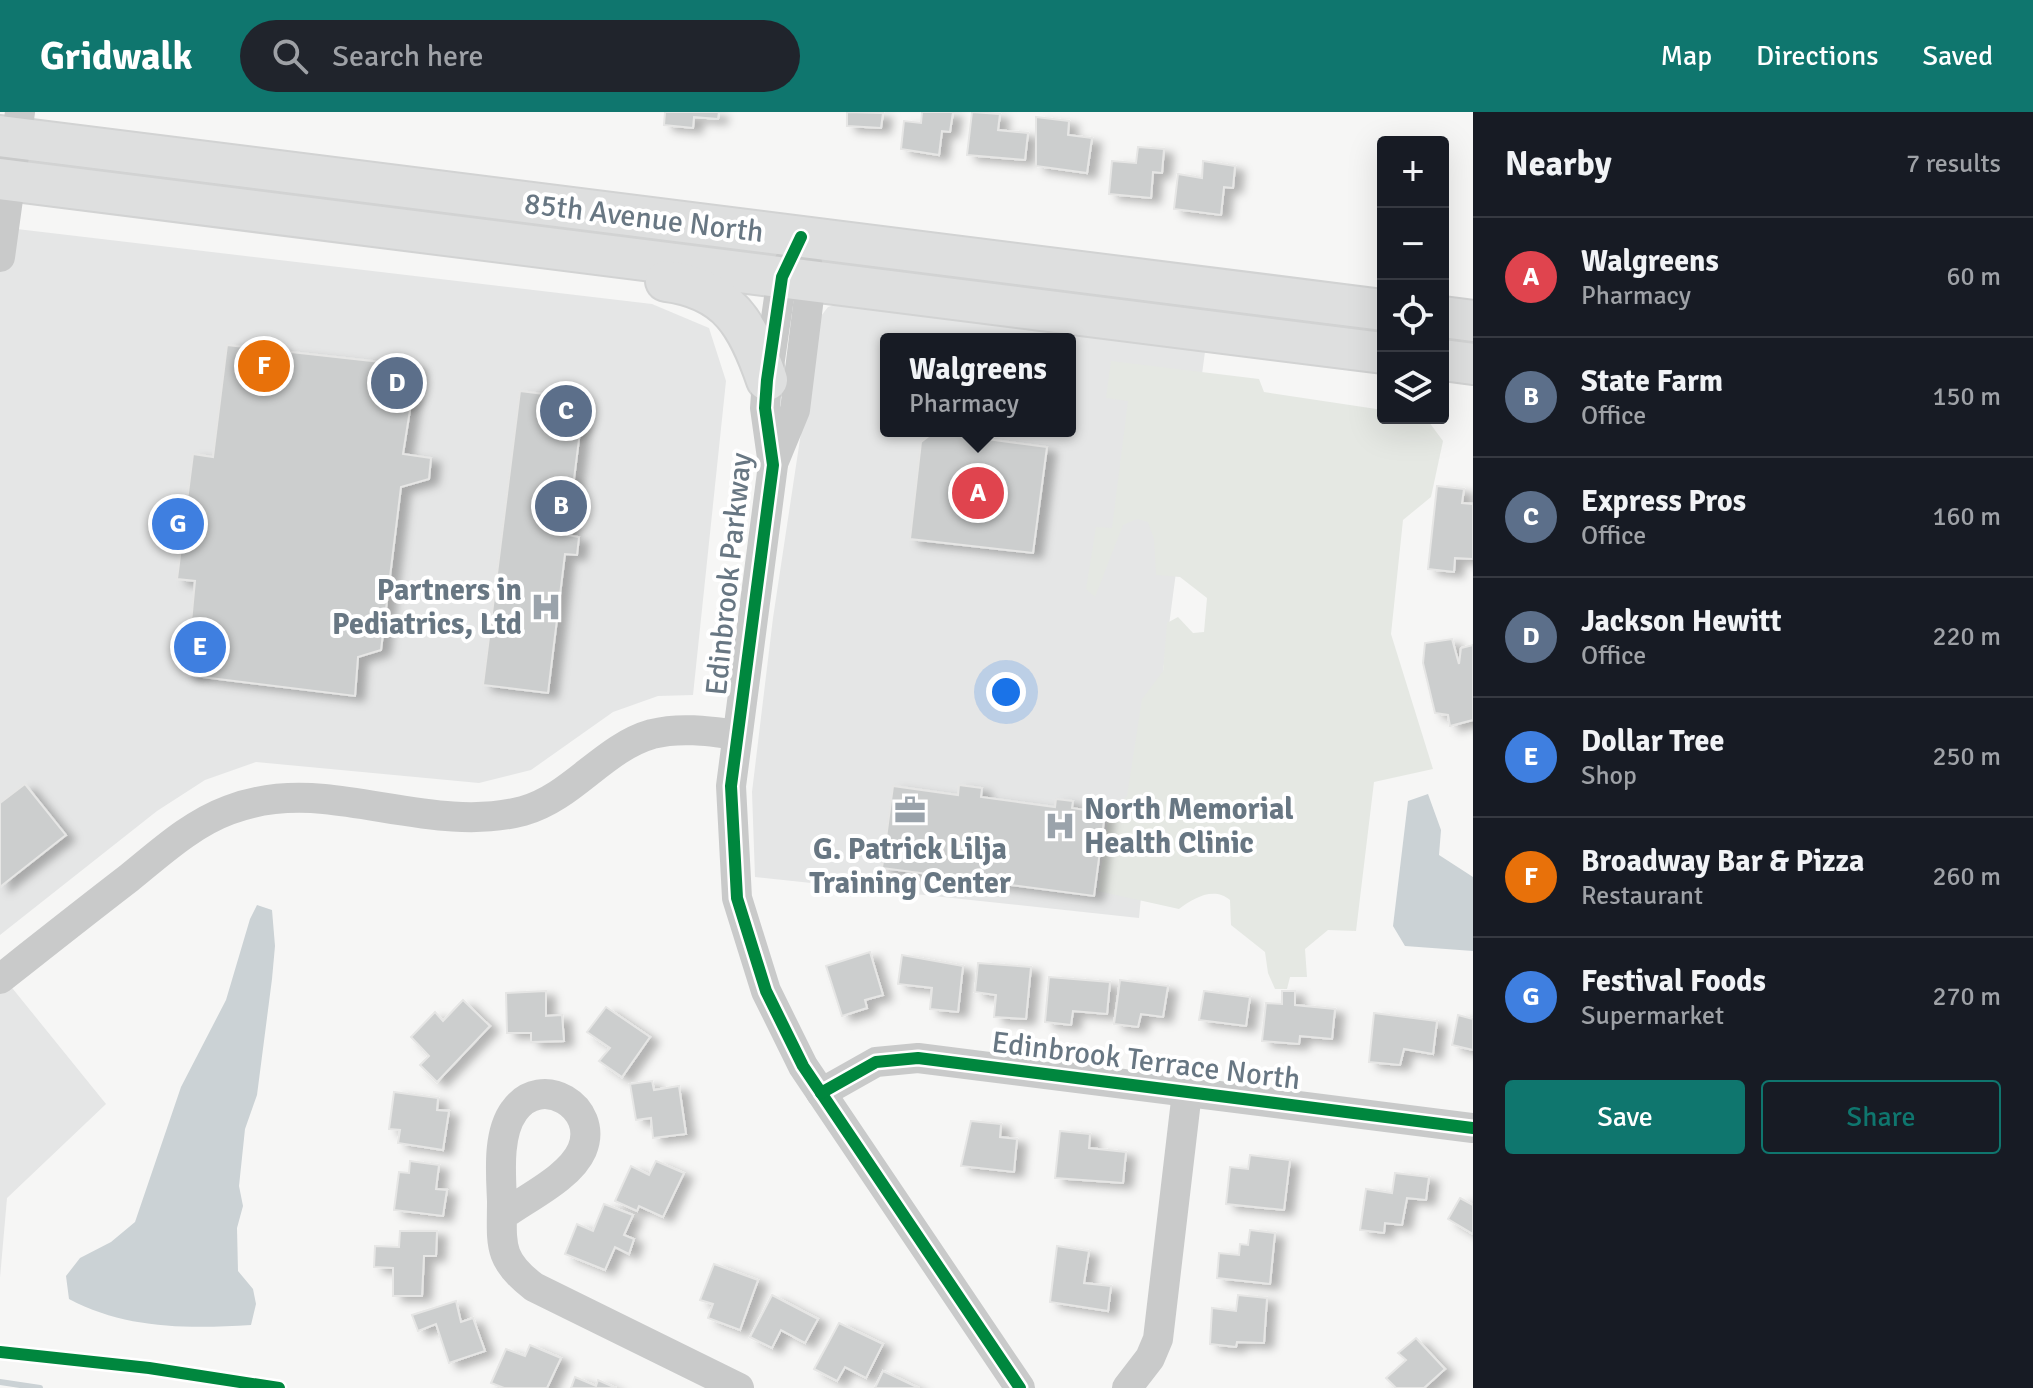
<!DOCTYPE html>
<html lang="en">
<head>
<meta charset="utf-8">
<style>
  body { margin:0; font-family:Signika,sans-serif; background:#20242c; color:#f1f3f6 }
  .controls { position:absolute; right:24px; top:24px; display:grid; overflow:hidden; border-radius:8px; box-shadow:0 8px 32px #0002 }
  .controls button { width:72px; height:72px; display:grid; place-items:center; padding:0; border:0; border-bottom:2px solid #363941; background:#171b24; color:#f1f3f6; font:40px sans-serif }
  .you { position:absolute; left:1006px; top:580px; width:28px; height:28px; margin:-20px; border:6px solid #fff; border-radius:50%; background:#1a73e8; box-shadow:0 0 0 12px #1a73e833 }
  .badge { display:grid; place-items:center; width:52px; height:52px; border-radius:50%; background:#0f766e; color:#fff; font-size:26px; font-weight:700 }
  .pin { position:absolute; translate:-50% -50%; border:4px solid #fff; box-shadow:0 2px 8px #0006 }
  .popup { position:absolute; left:880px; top:221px; width:196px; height:104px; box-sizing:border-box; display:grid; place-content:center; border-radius:8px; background:#171b24; filter:drop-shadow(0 2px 6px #0005); font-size:26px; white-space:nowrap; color:#9ea1a6 }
  .popup b { font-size:30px; color:#f1f3f6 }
  .popup::after { content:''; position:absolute; left:50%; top:100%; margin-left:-16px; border:16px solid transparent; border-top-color:#171b24 }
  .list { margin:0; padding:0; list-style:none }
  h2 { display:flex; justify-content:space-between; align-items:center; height:104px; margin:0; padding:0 32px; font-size:34px }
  h2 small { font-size:26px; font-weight:400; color:#9ea1a6 }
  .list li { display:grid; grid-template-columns:52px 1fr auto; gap:24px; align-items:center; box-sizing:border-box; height:120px; padding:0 32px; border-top:2px solid #363941 }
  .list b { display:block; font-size:30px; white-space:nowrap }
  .list p { margin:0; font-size:26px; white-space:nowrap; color:#9ea1a6 }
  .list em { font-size:26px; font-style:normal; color:#9ea1a6 }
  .actions { display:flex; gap:16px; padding:24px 32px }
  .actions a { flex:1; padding:18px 0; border:2px solid #0f766e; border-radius:8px; text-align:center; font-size:28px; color:#0f766e }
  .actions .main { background:#0f766e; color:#fff }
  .icon { flex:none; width:44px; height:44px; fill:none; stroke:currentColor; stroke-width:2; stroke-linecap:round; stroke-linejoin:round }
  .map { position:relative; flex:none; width:1473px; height:1276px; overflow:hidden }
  header { display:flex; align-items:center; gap:48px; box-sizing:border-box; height:112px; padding:0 40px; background:#0f766e; color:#fff }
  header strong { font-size:38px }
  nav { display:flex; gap:44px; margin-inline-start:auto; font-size:28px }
  .search { width:560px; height:72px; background:#20242c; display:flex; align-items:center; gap:20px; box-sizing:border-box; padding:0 28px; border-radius:44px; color:#9ea1a6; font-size:30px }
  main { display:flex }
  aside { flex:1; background:#171b24 }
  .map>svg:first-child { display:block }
</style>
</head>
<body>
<header>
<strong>Gridwalk</strong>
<div class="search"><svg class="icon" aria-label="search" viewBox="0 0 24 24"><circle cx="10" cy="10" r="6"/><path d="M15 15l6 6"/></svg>Search here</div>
<nav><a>Map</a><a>Directions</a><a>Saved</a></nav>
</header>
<main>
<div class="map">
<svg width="1473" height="1276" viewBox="0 0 1473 1276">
  <defs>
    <filter id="shadow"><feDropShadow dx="9" dy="5" stdDeviation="4" flood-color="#0004"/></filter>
  </defs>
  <rect width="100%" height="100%" fill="#f6f6f5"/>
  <g fill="#e5e6e6" fill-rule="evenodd">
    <path d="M0 115 652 192 709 216 726 269 693 583 658 584 613 600 531 658 479 671 256 650 205 668 157 699 0 823Z"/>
    <path d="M847 189 1206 232 1163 559 1139 806 755 765 752 680 773 506 818 208 828 195ZM886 227H1070V319H886Z"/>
    <path d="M0 861 106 992 7 1086 0 1166Z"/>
  </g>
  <path fill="#e5e8e3" d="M1111 249 1259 267 1264 280 1383 298V306H1426L1443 329 1431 385 1403 408 1391 522 1433 657 1374 670 1356 819 1328 818 1305 837 1307 865H1290L1287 877H1275L1268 861 1265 840 1231 813 1230 788C1214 774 1193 786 1179 797L1098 779 1109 700 1127 684 1142 587 1163 559 1167 511 1178 505 1193 521 1204 520 1207 486 1180 465 1156 463 1154 427 1148 410 1137 407 1123 413 1095 485 1086 477 1096 415 1112 416 1128 289 1106 286Z"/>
  <g fill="#cbd2d5">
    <path d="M1428 682 1441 718 1439 743 1473 765V839L1405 834 1393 814 1408 689Z"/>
    <path d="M257 793 272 798 275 834 272 867 257 983 245 1017 239 1074 243 1094 237 1116 238 1159 253 1177 256 1192 251 1213C188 1217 125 1217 69 1187L66 1164 80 1146 111 1130 135 1110 181 975 226 888 250 807Z"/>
  </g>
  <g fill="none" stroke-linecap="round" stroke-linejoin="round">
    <path stroke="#cbd2d5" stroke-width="6" d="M0 1270 40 1276"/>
  </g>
  <g fill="#cccece" stroke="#e6e6e5" stroke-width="2" filter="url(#shadow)">
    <path d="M665 0H719L718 7 694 5 693 16 664 13Z"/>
    <path d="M847 0 883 1 881 16 847 14Z"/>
    <path d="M922 0H953L950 20 942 19 939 43 901 37 904 9 921 11Z"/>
    <path d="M972 0 1000 2 998 18 1028 21 1025 48 967 43Z"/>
    <path d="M1036 5 1069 9 1068 23 1092 26 1087 61 1036 54Z"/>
    <path d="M1138 35 1164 37 1162 61 1153 60 1151 86 1109 82 1112 49 1136 51Z"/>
    <path d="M1203 49 1235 54 1233 76 1224 75 1221 103 1174 97 1178 62 1202 66Z"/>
    <path d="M227 233 417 254 403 342 431 346 429 367 401 375 381 538 358 545 355 584 186 563 195 469 177 467 193 342 213 345Z"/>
    <path d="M520 279 584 287 567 423 579 425 577 443 565 442 548 581 483 573Z"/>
    <path d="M934 320 1047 335 1033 441 910 427 921 330Z"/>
    <path d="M1437 374 1464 377 1462 391 1473 392V447L1455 446 1454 460 1428 457Z"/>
    <path d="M1452 527 1459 552 1461 536 1473 533V608L1450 614 1448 603 1435 601 1423 551 1425 531Z"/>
    <path d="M25 672 66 723 0 775V691Z"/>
    <path d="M959 673 982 676 981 685 1055 695 1056 687 1073 689 1072 696 1105 701 1094 784 882 756 893 674 958 683Z"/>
    <path d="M870 840 883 883 865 888 867 896 842 904 826 854Z"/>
    <path d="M902 843 963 854 958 900 930 897 932 876 898 872Z"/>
    <path d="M978 851 1031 855 1026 907 994 905 996 883 975 880Z"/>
    <path d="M1049 865 1110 870 1107 902 1073 899 1071 913 1045 910Z"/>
    <path d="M1120 868 1168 874 1163 905 1141 902 1138 915 1114 912Z"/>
    <path d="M546 879V904L562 903 564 929 531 930V921H507L506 881Z"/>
    <path d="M1204 879 1250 885 1246 914 1199 908Z"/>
    <path d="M1282 879H1295V893L1335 897 1332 927 1300 924 1299 932 1262 929 1266 891 1282 892Z"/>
    <path d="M463 888 490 914 437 970 420 953 429 944 411 925 435 900 443 909Z"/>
    <path d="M606 895 650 925 622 965 599 949 610 936 587 920Z"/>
    <path d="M1374 901 1437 909 1433 942 1404 937 1400 953 1369 950Z"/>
    <path d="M1458 903 1473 907V938L1452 933Z"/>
    <path d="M652 969 654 978 679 974 686 1022 653 1026 651 1006 636 1008 630 972Z"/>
    <path d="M394 980 438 986 437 998 449 999 443 1038 398 1031 400 1018 389 1017Z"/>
    <path d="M971 1009 1001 1012 1000 1025 1017 1027 1014 1060 961 1054Z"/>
    <path d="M1060 1019 1090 1022 1089 1036 1126 1040 1123 1071 1055 1066Z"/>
    <path d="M1250 1043 1290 1048 1284 1098 1226 1092 1230 1055 1248 1057Z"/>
    <path d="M410 1049 439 1053 436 1077 447 1078 443 1104 394 1098 399 1060 409 1061Z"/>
    <path d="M656 1049 684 1061 663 1105 639 1094 637 1099 615 1089 631 1054 649 1063Z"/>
    <path d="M1395 1061 1429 1065 1426 1088 1407 1086 1402 1113 1385 1111 1384 1121 1360 1118 1366 1077 1392 1081Z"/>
    <path d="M1460 1086 1473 1093V1122L1448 1107Z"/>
    <path d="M604 1092 633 1103 624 1123 634 1127 629 1142 615 1135 605 1158 565 1142 577 1112 593 1119Z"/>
    <path d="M1250 1118 1275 1121 1270 1172 1217 1166 1219 1141 1239 1143 1240 1132 1248 1133Z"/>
    <path d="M400 1119H437L436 1144H424L422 1184H393V1156L374 1155 375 1134 399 1135Z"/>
    <path d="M1057 1134 1089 1139 1084 1171 1111 1174 1108 1199 1050 1190Z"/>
    <path d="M714 1152 758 1168 740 1218 708 1206 713 1192 700 1188Z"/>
    <path d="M772 1183 818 1207 805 1231 781 1218 772 1236 750 1225Z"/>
    <path d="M1238 1183 1267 1186 1264 1231 1237 1230 1236 1235 1210 1232 1212 1196 1236 1199Z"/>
    <path d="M456 1189 461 1210 473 1206 485 1239 449 1251 436 1212 418 1219 412 1203Z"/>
    <path d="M839 1211 883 1232 866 1266 845 1255 837 1269 814 1257Z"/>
    <path d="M1416 1226 1445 1257 1424 1276H1396L1386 1266 1406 1248 1398 1241Z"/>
    <path d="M530 1233 561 1246 547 1276H504L491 1271 506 1237 525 1244Z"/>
    <path d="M883 1259 919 1276H875Z"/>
    <path d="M575 1265 596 1274 598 1268 616 1276H571Z"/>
  </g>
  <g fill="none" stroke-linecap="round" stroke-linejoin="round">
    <defs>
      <g id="major">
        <path d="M0 24 1383 198"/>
        <path d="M0 67 1383 241"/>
        <path d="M666 169C729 177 748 213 767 268"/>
        <path d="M1443 205 1473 209"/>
        <path d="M1443 248 1473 252"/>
      </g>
    </defs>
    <use href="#major" stroke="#d2d3d3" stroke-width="44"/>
    <g stroke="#c9caca" stroke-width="30">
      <path d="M0 145 20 0"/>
      <path d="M790 149 782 165 767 268 765 296 773 353 731 674 737 786 766 879 803 954 1020 1276"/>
      <path d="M774 349 795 298 811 169 807 151"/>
      <path d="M0 867C43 833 86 799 129 766 160 741 191 712 229 698 260 686 292 684 324 687 388 693 459 716 523 699 573 685 603 636 652 622 680 615 708 619 737 623"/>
      <path d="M821 981 876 950 918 946 1473 1016"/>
      <path d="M502 1104C526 1086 570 1066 582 1038 600 995 541 960 514 999 497 1022 501 1063 502 1089 502 1132 497 1147 534 1175L739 1276"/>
      <path d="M1127 1276 1150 1246 1158 1227 1187 980"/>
    </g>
    <use href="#major" stroke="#dedfdf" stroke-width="40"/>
    <defs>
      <g id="cycleway">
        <path d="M801 125 782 165 767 268 765 296 773 353 731 674 737 786 766 879 803 954 1020 1276"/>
        <path d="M821 981 876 950 918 946 1473 1016"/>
        <path d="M0 1240 149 1256 279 1276"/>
      </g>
    </defs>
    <use href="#cycleway" stroke="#fff" stroke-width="17"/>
    <use href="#cycleway" stroke="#00873e" stroke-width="12"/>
  </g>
  <defs>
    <symbol id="hospital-bare" viewBox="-9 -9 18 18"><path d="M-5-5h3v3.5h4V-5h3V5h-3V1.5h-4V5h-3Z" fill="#9aa3ab" stroke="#fff" stroke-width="2.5" paint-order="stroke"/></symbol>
    <symbol id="office-bare" viewBox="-9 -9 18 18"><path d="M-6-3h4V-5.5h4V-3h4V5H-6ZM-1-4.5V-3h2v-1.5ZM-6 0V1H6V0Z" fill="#9aa3ab" stroke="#fff" stroke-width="2.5" paint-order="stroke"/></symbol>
  </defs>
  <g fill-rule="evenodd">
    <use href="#hospital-bare" x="524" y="473" width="44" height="44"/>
    <use href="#office-bare" x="888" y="676" width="44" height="44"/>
    <use href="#hospital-bare" x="1038" y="692" width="44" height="44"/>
  </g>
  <g text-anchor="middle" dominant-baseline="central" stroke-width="8" stroke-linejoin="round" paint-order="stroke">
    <g font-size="30" fill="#687783" stroke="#fff">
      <text transform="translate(644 106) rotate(7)">85th Avenue North</text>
      <text transform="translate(729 462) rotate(-84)">Edinbrook Parkway</text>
      <text transform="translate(1146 949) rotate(7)">Edinbrook Terrace North</text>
    </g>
    <g font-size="30" font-weight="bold" fill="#687783" stroke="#fff" text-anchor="end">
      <text x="522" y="478">Partners in<tspan x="522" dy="34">Pediatrics, Ltd</tspan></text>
      <text x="1084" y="697" text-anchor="start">North Memorial<tspan x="1084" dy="34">Health Clinic</tspan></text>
      <text x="910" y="737" text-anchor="middle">G. Patrick Lilja<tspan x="910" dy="34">Training Center</tspan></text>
    </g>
  </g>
</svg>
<div class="controls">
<button>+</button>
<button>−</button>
<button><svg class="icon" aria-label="locate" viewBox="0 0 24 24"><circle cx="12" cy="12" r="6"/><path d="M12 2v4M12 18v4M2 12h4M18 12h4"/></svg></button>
<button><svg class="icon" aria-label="layers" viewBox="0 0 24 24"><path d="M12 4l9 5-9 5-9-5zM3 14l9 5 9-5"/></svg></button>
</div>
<div class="you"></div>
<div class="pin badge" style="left:978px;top:381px;background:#e0444e">A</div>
<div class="popup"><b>Walgreens</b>Pharmacy</div>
<div class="pin badge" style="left:561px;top:394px;background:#5c6f8a">B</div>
<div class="pin badge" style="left:566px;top:299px;background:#5c6f8a">C</div>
<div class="pin badge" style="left:397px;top:271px;background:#5c6f8a">D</div>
<div class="pin badge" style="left:200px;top:535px;background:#3f7fe0">E</div>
<div class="pin badge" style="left:264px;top:254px;background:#e8710a">F</div>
<div class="pin badge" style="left:178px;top:412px;background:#3f7fe0">G</div>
</div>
<aside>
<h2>Nearby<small>7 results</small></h2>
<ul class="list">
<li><span class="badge" style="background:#e0444e">A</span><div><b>Walgreens</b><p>Pharmacy</p></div><em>60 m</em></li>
<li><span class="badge" style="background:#5c6f8a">B</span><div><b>State Farm</b><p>Office</p></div><em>150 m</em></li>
<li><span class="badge" style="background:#5c6f8a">C</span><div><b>Express Pros</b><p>Office</p></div><em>160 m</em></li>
<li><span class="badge" style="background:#5c6f8a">D</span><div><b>Jackson Hewitt</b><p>Office</p></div><em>220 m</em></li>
<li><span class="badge" style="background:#3f7fe0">E</span><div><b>Dollar Tree</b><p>Shop</p></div><em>250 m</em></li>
<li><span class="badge" style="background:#e8710a">F</span><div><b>Broadway Bar &amp; Pizza</b><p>Restaurant</p></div><em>260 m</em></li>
<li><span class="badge" style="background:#3f7fe0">G</span><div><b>Festival Foods</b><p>Supermarket</p></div><em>270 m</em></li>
</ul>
<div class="actions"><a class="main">Save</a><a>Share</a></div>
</aside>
</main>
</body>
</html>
